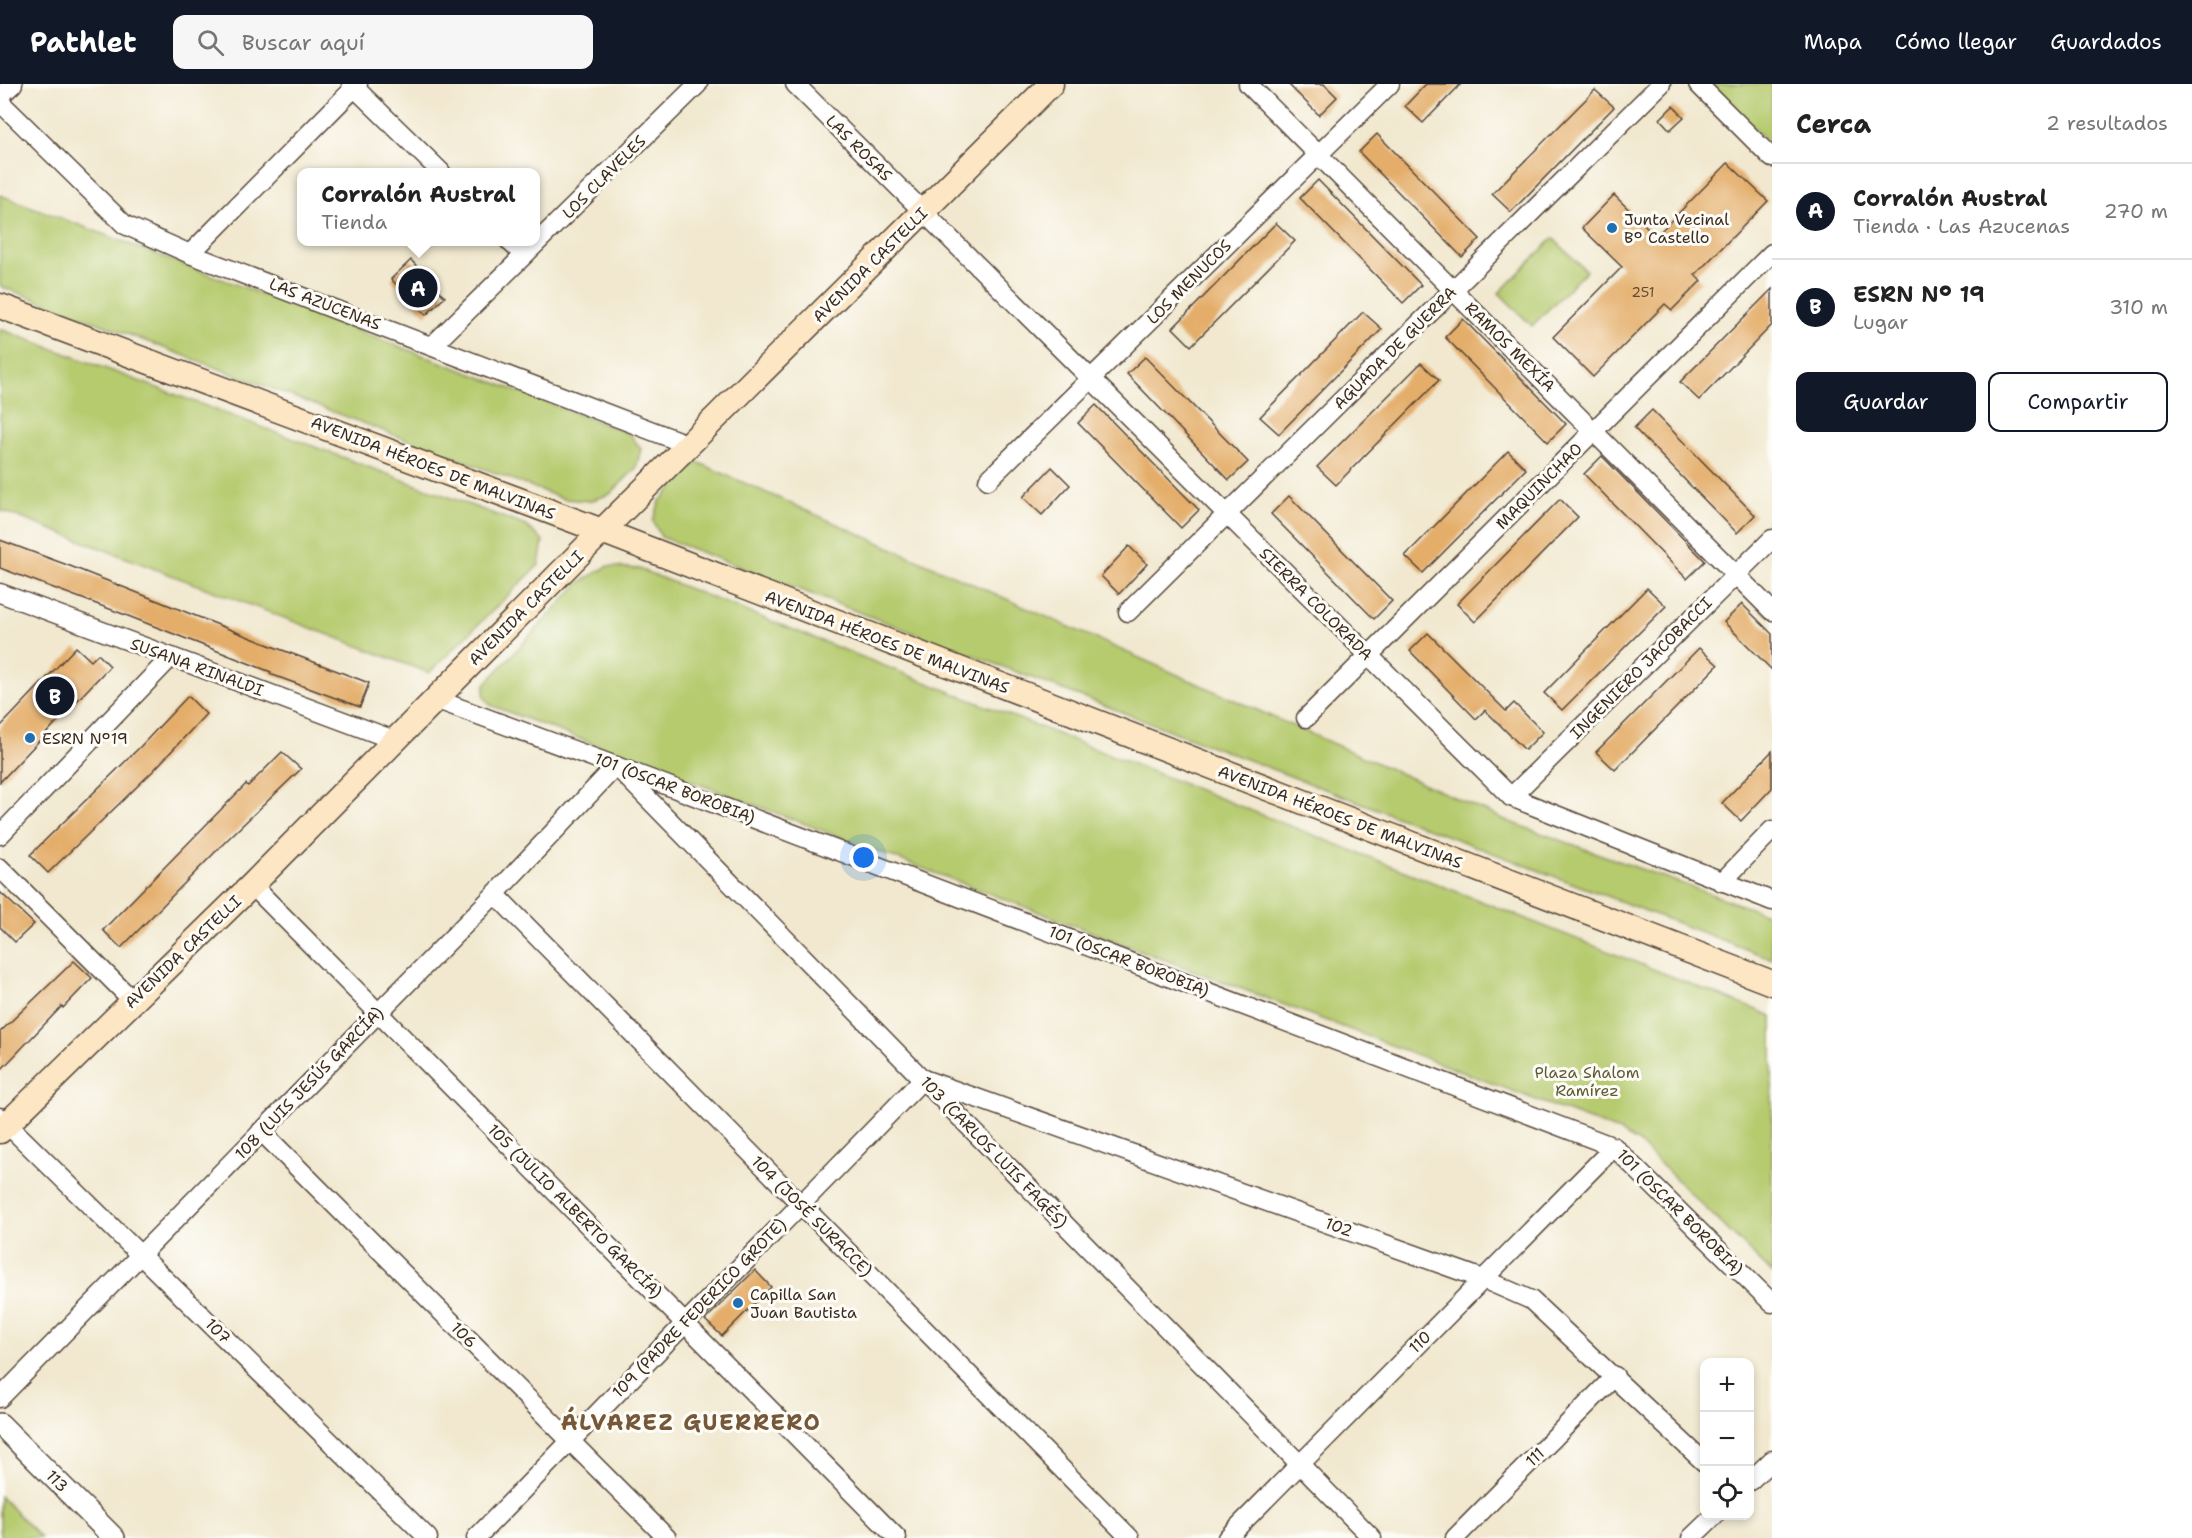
<!DOCTYPE html>
<html lang="es">
<head>
<meta charset="utf-8">
<style>
  body { margin:0; font-family:"Shantell Sans",sans-serif; background:#f6f6f6; color:#222 }
  .controls { position:absolute; right:18px; bottom:18px; display:grid; overflow:hidden; border-radius:12px; box-shadow:0 3px 9px #0003 }
  .controls button { width:54px; height:54px; display:grid; place-items:center; padding:0; border:0; border-bottom:2px solid #e0e0e0; background:#fff; color:#222; font:30px sans-serif }
  .you { position:absolute; left:864px; top:774px; width:21px; height:21px; margin:-15px; border:4px solid #fff; border-radius:50%; background:#1a73e8; box-shadow:0 0 0 9px #1a73e833 }
  .badge { display:grid; place-items:center; width:39px; height:39px; border-radius:50%; background:#111827; color:#fff; font-size:20px; font-weight:700 }
  .pin { position:absolute; translate:-50% -50%; border:3px solid #fff; box-shadow:0 2px 6px #0006 }
  .popup { position:absolute; left:297px; top:84px; width:243px; height:78px; box-sizing:border-box; display:grid; place-content:center; border-radius:12px; background:#fff; filter:drop-shadow(0 2px 4px #0005); font-size:20px; white-space:nowrap; color:#767676 }
  .popup b { font-size:22px; color:#222 }
  .popup::after { content:''; position:absolute; left:50%; top:100%; margin-left:-12px; border:12px solid transparent; border-top-color:#fff }
  .list { margin:0; padding:0; list-style:none }
  h2 { display:flex; justify-content:space-between; align-items:center; height:78px; margin:0; padding:0 24px; font-size:26px }
  h2 small { font-size:20px; font-weight:400; color:#767676 }
  .list li { display:grid; grid-template-columns:39px 1fr auto; gap:18px; align-items:center; box-sizing:border-box; height:96px; padding:0 24px; border-top:2px solid #e0e0e0 }
  .list b { display:block; font-size:22px; white-space:nowrap }
  .list p { margin:0; font-size:20px; white-space:nowrap; color:#767676 }
  .list em { font-size:20px; font-style:normal; color:#767676 }
  .actions { display:flex; gap:12px; padding:18px 24px }
  .actions a { flex:1; padding:14px 0; border:2px solid #111827; border-radius:12px; text-align:center; font-size:21px; color:#111827 }
  .actions .main { background:#111827; color:#fff }
  .icon { flex:none; width:33px; height:33px; fill:none; stroke:currentColor; stroke-width:2; stroke-linecap:round; stroke-linejoin:round }
  .map { position:relative; flex:none; width:1772px; height:1454px; overflow:hidden }
  header { display:flex; align-items:center; gap:36px; box-sizing:border-box; height:84px; padding:0 30px; background:#111827; color:#fff }
  header strong { font-size:28px }
  nav { display:flex; gap:33px; margin-inline-start:auto; font-size:21px }
  .search { width:420px; height:54px; background:#f6f6f6; display:flex; align-items:center; gap:15px; box-sizing:border-box; padding:0 21px; border-radius:12px; color:#767676; font-size:22px }
  main { display:flex }
  aside { flex:1; background:#fff }
  .map>svg:first-child { display:block }
</style>
</head>
<body>
<header>
<strong>Pathlet</strong>
<div class="search"><svg class="icon" aria-label="search" viewBox="0 0 24 24"><circle cx="10" cy="10" r="6"/><path d="M15 15l6 6"/></svg>Buscar aquí</div>
<nav><a>Mapa</a><a>Cómo llegar</a><a>Guardados</a></nav>
</header>
<main>
<div class="map">
<svg width="1772" height="1454" viewBox="0 0 1772 1454">
  <rect width="100%" height="100%" fill="#fdfcf7"/>
  <filter id="ink" filterUnits="userSpaceOnUse"><feTurbulence type="fractalNoise" baseFrequency=".0167" numOctaves="2"/><feDisplacementMap in="SourceGraphic" scale="12" xChannelSelector="R" yChannelSelector="G"/><feConvolveMatrix kernelMatrix="1 2 1 2 8 2 1 2 1" color-interpolation-filters="sRGB"/></filter>
  <filter id="wash" filterUnits="userSpaceOnUse"><feTurbulence type="fractalNoise" baseFrequency=".008" numOctaves="4" result="noise"/><feDisplacementMap in="SourceGraphic" scale="24" xChannelSelector="R" yChannelSelector="G"/><feGaussianBlur stdDeviation="1.35" result="paint"/><feColorMatrix in="noise" values="0 0 0 0 0 0 0 0 0 0 0 0 0 0 0 0 0 1.4 0 .05"/><feComposite in="paint" operator="in"/></filter>
  <g filter="url(#wash)">
    <rect width="100%" height="100%" fill="#f1e8cf"/>
    <g fill="#b6ca6e" stroke="#787a46" stroke-width="1.5">
      <path d="M1710 0H1772V62Z"/>
      <path d="M0 111 630 350 641 365 636 384 610 410 590 417 564 415 0 202Z"/>
      <path d="M1553 154 1586 187 1532 242 1499 209Z"/>
      <path d="M0 245 526 442 543 457 539 481 429 589 0 426Z"/>
      <path d="M697 378 1510 738 1772 832V875L661 453 653 437 660 417Z"/>
      <path d="M608 482 639 485 1772 932V1189L1638 1058 1616 1046 490 621 484 612 485 600 580 498Z"/>
      <path d="M0 1412 41 1454H0Z"/>
    </g>
    <g id="blocks">
      <g fill="#e4ae6a">
        <path d="M1288 0H1324L1337 13 1319 31Z"/>
        <path d="M1426 0H1461L1423 39 1405 22Z"/>
        <path d="M1595 6 1614 23 1511 128 1492 110Z"/>
        <path d="M1673 22 1684 33 1670 46 1660 35Z"/>
        <path d="M1377 50 1480 155 1462 173 1359 68Z"/>
        <path d="M1728 79 1768 117 1695 191 1701 197 1672 226 1665 220 1593 293 1553 253 1622 183 1582 144 1614 111 1656 152Z"/>
        <path d="M1318 96 1421 201 1403 219 1300 114Z"/>
        <path d="M1276 139 1295 157 1191 262 1173 244Z"/>
        <path d="M411 176 445 213 426 231 391 195Z"/>
        <path d="M1772 205V241L1699 316 1680 298Z"/>
        <path d="M1363 228 1382 245 1279 350 1260 333Z"/>
        <path d="M1463 235 1566 340 1548 358 1445 253Z"/>
        <path d="M1145 273 1248 378 1229 396 1127 290Z"/>
        <path d="M1421 279 1439 296 1336 401 1317 383Z"/>
        <path d="M1096 321 1199 426 1181 444 1078 339Z"/>
        <path d="M1652 326 1755 431 1737 449 1634 344Z"/>
        <path d="M1508 367 1526 385 1423 489 1405 472Z"/>
        <path d="M1602 372 1705 477 1687 495 1584 390Z"/>
        <path d="M1052 383 1070 401 1042 431 1023 413Z"/>
        <path d="M1289 412 1392 517 1374 535 1271 430Z"/>
        <path d="M1560 415 1578 433 1475 538 1457 520Z"/>
        <path d="M0 456 70 482 269 561 369 599 360 623 270 590 271 588 123 530 0 484Z"/>
        <path d="M1129 462 1147 480 1119 510 1101 492Z"/>
        <path d="M1647 504 1666 522 1562 626 1544 609Z"/>
        <path d="M1742 520 1772 550V586L1724 538Z"/>
        <path d="M1428 549 1506 627 1514 619 1543 648 1525 666 1485 626 1476 635 1410 567Z"/>
        <path d="M76 563 91 577 98 570 110 582 0 698V643Z"/>
        <path d="M1699 564 1718 581 1615 686 1596 668Z"/>
        <path d="M188 612 206 630 153 687 48 789 30 771 140 663Z"/>
        <path d="M1772 667V704L1741 737 1722 719Z"/>
        <path d="M282 668 301 685 227 756 121 864 103 846 246 700 248 702Z"/>
        <path d="M0 808 34 840 15 858 0 843Z"/>
        <path d="M74 877 92 894 63 924 62 922 0 987V948Z"/>
        <path d="M755 1186 771 1203 722 1252 705 1236Z"/>
      </g>
    </g>
  </g>
  <g filter="url(#ink)">
    <use href="#blocks" fill-opacity="0" stroke="#564639" stroke-width="1.5"/>
    <g fill="none" stroke-linecap="round" stroke-linejoin="round">
      <defs>
        <g id="minor">
          <path d="M351 0 441 88"/>
          <path d="M795 0 1511 713 1772 817"/>
          <path d="M1248 0 1772 527"/>
          <path d="M1698 0 1772 74"/>
          <path d="M0 12 13 0"/>
          <path d="M0 18 125 141 190 170 689 361"/>
          <path d="M510 158 524 171"/>
          <path d="M190 170 358 0"/>
          <path d="M433 261 698 0"/>
          <path d="M988 396 1390 0"/>
          <path d="M0 509 394 656"/>
          <path d="M1128 528 1661 0"/>
          <path d="M435 615 616 682 1614 1063 1772 1219"/>
          <path d="M1306 634 1772 169"/>
          <path d="M1511 713 1772 455"/>
          <path d="M0 751 171 573"/>
          <path d="M0 784 133 917"/>
          <path d="M1722 798 1772 746"/>
          <path d="M252 801 897 1454"/>
          <path d="M495 810 1130 1454"/>
          <path d="M0 1033 428 1454"/>
          <path d="M261 1047 667 1454"/>
          <path d="M0 1314 495 810 616 682 1372 1454"/>
          <path d="M1750 1397 1772 1376"/>
          <path d="M476 1454 923 995 1483 1195 1531 1216 1704 1378"/>
          <path d="M1227 1454 1614 1063"/>
          <path d="M1455 1454 1615 1292"/>
          <path d="M1691 1454 1714 1432"/>
        </g>
        <path id="tertiary" d="M0 1340 114 1454"/>
        <g id="secondary">
          <path d="M0 222 602 447 1772 899"/>
          <path d="M0 1047 252 801 602 447 1051 0"/>
        </g>
      </defs>
      <use href="#minor" stroke="#564639" stroke-width="21"/>
      <use href="#tertiary" stroke="#564639" stroke-width="24"/>
      <use href="#secondary" stroke="#564639" stroke-width="27"/>
      <use href="#minor" stroke="#fff" stroke-width="18"/>
      <use href="#tertiary" stroke="#fff" stroke-width="21"/>
      <use href="#secondary" stroke="#fce6c4" stroke-width="24"/>
    </g>
  </g>
  <g fill="#1f6fb2" stroke="#fdfcf7" stroke-width="2">
    <circle cx="1612" cy="144" r="6"/>
    <circle cx="30" cy="654" r="6"/>
    <circle cx="738" cy="1219" r="6"/>
  </g>
  <g text-anchor="middle" dominant-baseline="central" stroke-width="6" stroke-linejoin="round" paint-order="stroke">
    <g font-size="14" fill="#654b31">
      <text x="1643" y="208">251</text>
    </g>
    <g font-size="16" fill="#3b2a1e" stroke="#fdfcf7">
      <text transform="translate(859 64) rotate(45)">LAS ROSAS</text>
      <text transform="translate(604 93) rotate(-45)">LOS CLAVELES</text>
      <text transform="translate(870 181) rotate(-45)">AVENIDA CASTELLI</text>
      <text transform="translate(1189 198) rotate(-45)">LOS MENUCOS</text>
      <text transform="translate(325 220) rotate(21)">LAS AZUCENAS</text>
      <text transform="translate(1510 263) rotate(45)">RAMOS MEXÍA</text>
      <text transform="translate(1395 264) rotate(-45)">AGUADA DE GUERRA</text>
      <text transform="translate(433 384) rotate(21)">AVENIDA HÉROES DE MALVINAS</text>
      <text transform="translate(1539 402) rotate(-45)">MAQUINCHAO</text>
      <text transform="translate(1316 520) rotate(45)">SIERRA COLORADA</text>
      <text transform="translate(526 524) rotate(-45)">AVENIDA CASTELLI</text>
      <text transform="translate(887 558) rotate(21)">AVENIDA HÉROES DE MALVINAS</text>
      <text transform="translate(197 583) rotate(20)">SUSANA RINALDI</text>
      <text transform="translate(1641 584) rotate(-45)">INGENIERO JACOBACCI</text>
      <text transform="translate(675 704) rotate(21)">101 (OSCAR BOROBIA)</text>
      <text transform="translate(1340 733) rotate(21)">AVENIDA HÉROES DE MALVINAS</text>
      <text transform="translate(183 868) rotate(-44)">AVENIDA CASTELLI</text>
      <text transform="translate(1129 877) rotate(21)">101 (OSCAR BOROBIA)</text>
      <text transform="translate(309 999) rotate(-46)">108 (LUIS JESÚS GARCÍA)</text>
      <text transform="translate(994 1068) rotate(46)">103 (CARLOS LUIS FAGÉS)</text>
      <text transform="translate(575 1127) rotate(45)">105 (JULIO ALBERTO GARCÍA)</text>
      <text transform="translate(1680 1128) rotate(45)">101 (OSCAR BOROBIA)</text>
      <text transform="translate(812 1132) rotate(45)">104 (JOSÉ SURACCE)</text>
      <text transform="translate(1339 1143) rotate(20)">102</text>
      <text transform="translate(699 1224) rotate(-46)">109 (PADRE FEDERICO GROTE)</text>
      <text transform="translate(218 1247) rotate(45)">107</text>
      <text transform="translate(464 1251) rotate(45)">106</text>
      <text transform="translate(1420 1258) rotate(-45)">110</text>
      <text transform="translate(1535 1373) rotate(-45)">111</text>
      <text transform="translate(57 1397) rotate(45)">113</text>
    </g>
    <g font-size="16" fill="#3b2a1e" stroke="#fdfcf7" text-anchor="start">
      <text x="1624" y="135">Junta Vecinal<tspan x="1624" dy="18">B° Castello</tspan></text>
      <text x="42" y="654">ESRN N°19</text>
      <text x="750" y="1210">Capilla San<tspan x="750" dy="18">Juan Bautista</tspan></text>
    </g>
    <g font-size="16" fill="#605a36" stroke="#fdfcf7">
      <text x="1587" y="988">Plaza Shalom<tspan x="1587" dy="18">Ramírez</tspan></text>
    </g>
    <g font-size="22" font-weight="bold" letter-spacing="1.5" fill="#765839" stroke="#fdfcf7">
      <text x="691" y="1338">ÁLVAREZ GUERRERO</text>
    </g>
  </g>
</svg>
<div class="controls">
<button>+</button>
<button>−</button>
<button><svg class="icon" aria-label="locate" viewBox="0 0 24 24"><circle cx="12" cy="12" r="6"/><path d="M12 2v4M12 18v4M2 12h4M18 12h4"/></svg></button>
</div>
<div class="you"></div>
<div class="pin badge" style="left:418px;top:204px">A</div>
<div class="popup"><b>Corralón Austral</b>Tienda</div>
<div class="pin badge" style="left:55px;top:612px">B</div>
</div>
<aside>
<h2>Cerca<small>2 resultados</small></h2>
<ul class="list">
<li><span class="badge">A</span><div><b>Corralón Austral</b><p>Tienda · Las Azucenas</p></div><em>270 m</em></li>
<li><span class="badge">B</span><div><b>ESRN N° 19</b><p>Lugar</p></div><em>310 m</em></li>
</ul>
<div class="actions"><a class="main">Guardar</a><a>Compartir</a></div>
</aside>
</main>
</body>
</html>
